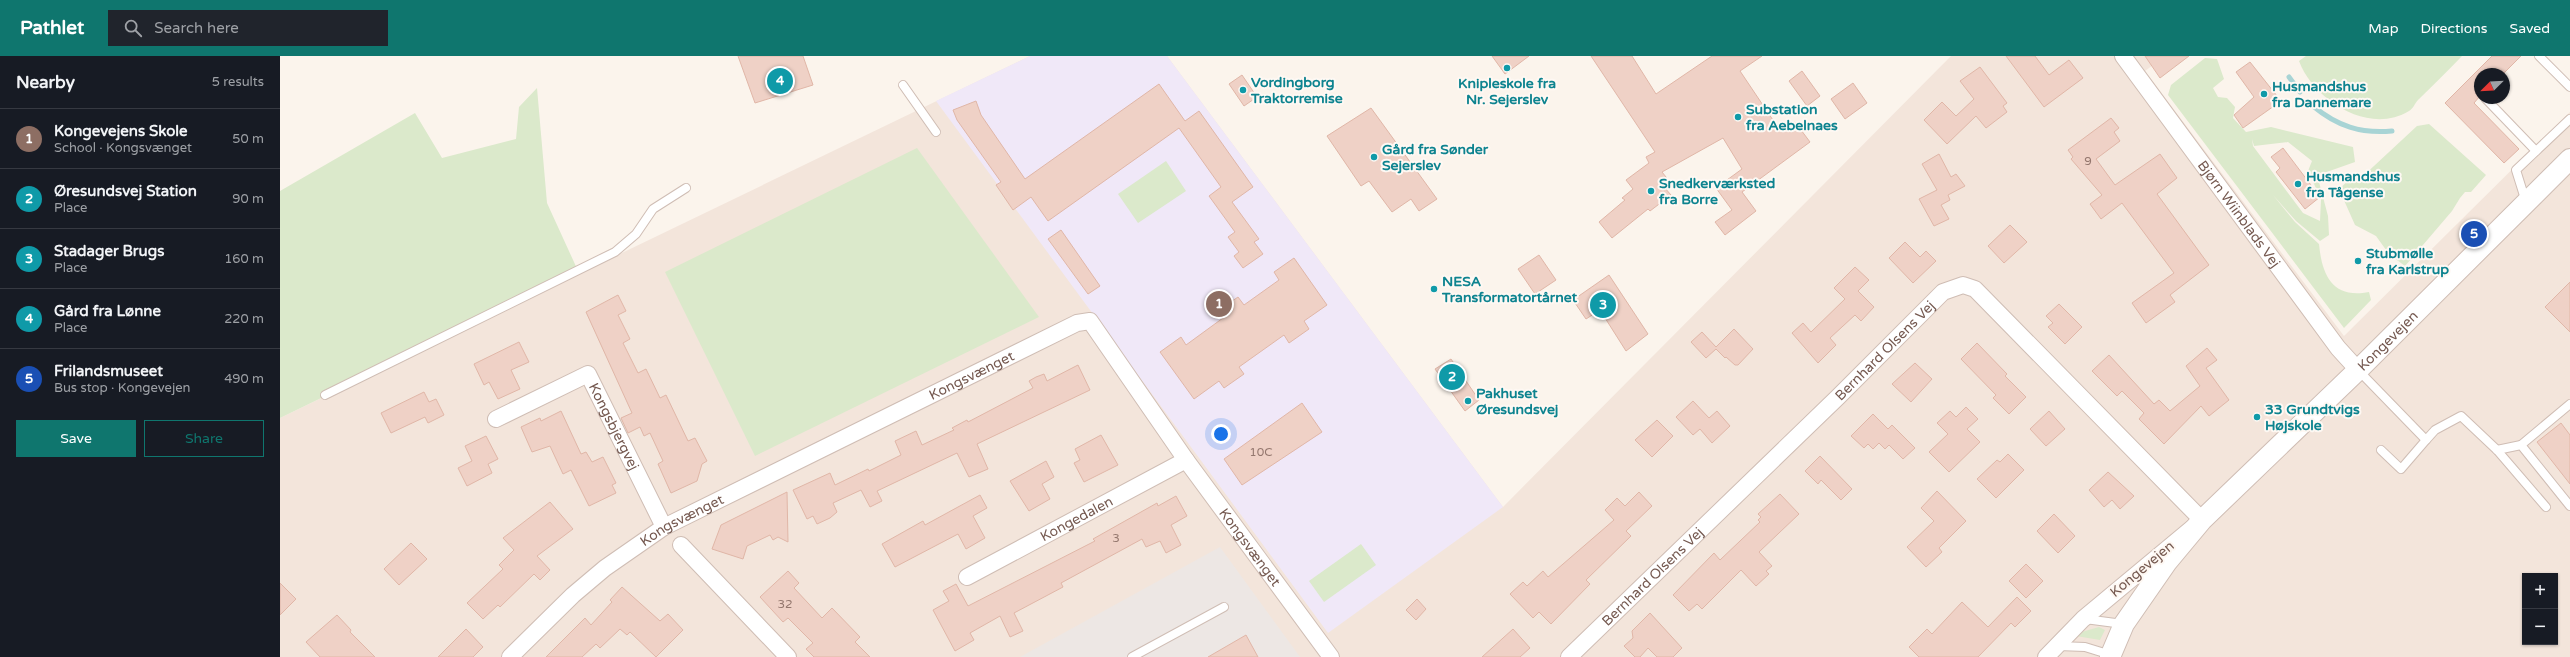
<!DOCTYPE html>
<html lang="en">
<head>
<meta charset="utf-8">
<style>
  body { margin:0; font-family:"Varela Round",sans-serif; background:#20242c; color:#f1f3f6 }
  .controls { position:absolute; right:12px; bottom:12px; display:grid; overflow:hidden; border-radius:0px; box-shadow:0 1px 3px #0004 }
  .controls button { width:36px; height:36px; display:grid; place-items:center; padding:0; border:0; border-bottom:1px solid #363941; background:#171b24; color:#f1f3f6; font:20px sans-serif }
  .compass { position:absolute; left:2194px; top:12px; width:36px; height:36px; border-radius:50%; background:#171b24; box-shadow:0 1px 3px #0004; rotate:246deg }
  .you { position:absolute; left:941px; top:378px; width:14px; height:14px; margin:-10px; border:3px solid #fff; border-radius:50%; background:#1a73e8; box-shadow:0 0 0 6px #1a73e833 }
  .badge { display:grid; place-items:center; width:26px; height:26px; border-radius:50%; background:#0f766e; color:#fff; font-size:13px; font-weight:700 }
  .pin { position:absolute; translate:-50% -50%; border:2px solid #fff; box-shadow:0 1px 4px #0006 }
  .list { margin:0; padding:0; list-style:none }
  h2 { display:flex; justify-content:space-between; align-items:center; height:52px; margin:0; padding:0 16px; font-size:17px }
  h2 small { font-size:13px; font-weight:400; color:#9ea1a6 }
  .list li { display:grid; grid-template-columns:26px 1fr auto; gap:12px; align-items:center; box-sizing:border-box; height:60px; padding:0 16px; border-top:1px solid #363941 }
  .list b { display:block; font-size:15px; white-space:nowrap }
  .list p { margin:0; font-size:13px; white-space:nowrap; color:#9ea1a6 }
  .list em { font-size:13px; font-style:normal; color:#9ea1a6 }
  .actions { display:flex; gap:8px; padding:12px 16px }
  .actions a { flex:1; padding:9px 0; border:1px solid #0f766e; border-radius:0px; text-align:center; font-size:14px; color:#0f766e }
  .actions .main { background:#0f766e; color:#fff }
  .icon { flex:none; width:22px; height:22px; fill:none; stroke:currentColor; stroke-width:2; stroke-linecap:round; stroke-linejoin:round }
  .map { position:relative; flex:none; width:2290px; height:601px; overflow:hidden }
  header { display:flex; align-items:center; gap:24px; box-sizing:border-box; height:56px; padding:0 20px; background:#0f766e; color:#fff }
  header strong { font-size:19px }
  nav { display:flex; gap:22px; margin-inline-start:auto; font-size:14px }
  .search { width:280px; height:36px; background:#20242c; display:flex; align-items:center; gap:10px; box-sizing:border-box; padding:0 14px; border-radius:0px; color:#9ea1a6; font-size:15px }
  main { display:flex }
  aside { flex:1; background:#171b24 }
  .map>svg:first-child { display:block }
</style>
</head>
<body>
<header>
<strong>Pathlet</strong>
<div class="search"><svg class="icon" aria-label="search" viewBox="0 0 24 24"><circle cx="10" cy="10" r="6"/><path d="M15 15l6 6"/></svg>Search here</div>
<nav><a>Map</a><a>Directions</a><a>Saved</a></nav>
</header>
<main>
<aside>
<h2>Nearby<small>5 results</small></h2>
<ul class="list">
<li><span class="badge" style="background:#8d6e63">1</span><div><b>Kongevejens Skole</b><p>School · Kongsvænget</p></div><em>50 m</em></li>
<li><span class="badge" style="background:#0f9aa8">2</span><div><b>Øresundsvej Station</b><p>Place</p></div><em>90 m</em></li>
<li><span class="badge" style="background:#0f9aa8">3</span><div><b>Stadager Brugs</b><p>Place</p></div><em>160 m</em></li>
<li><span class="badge" style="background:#0f9aa8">4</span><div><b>Gård fra Lønne</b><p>Place</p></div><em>220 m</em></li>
<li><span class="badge" style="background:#1a4fb4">5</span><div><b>Frilandsmuseet</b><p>Bus stop · Kongevejen</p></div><em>490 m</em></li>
</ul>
<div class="actions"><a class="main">Save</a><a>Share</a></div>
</aside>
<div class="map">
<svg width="2290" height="601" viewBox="0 0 2290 601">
  <rect width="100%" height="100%" fill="#fbf4ec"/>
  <path fill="#f3e5db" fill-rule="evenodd" d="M750 0H887L1223 451 1671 0H1885L1865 15 2064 280 2290 56V601H0V362ZM2245 520H2275V586H2245Z"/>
  <path fill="#ede7e4" d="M940 491 1020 601H740Z"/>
  <path fill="#f0e8f8" d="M750 0H887L1223 451 1048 577 656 45Z"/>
  <g fill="#dbe9cb" fill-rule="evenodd">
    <path d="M2026 0H2182C2168 15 2153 29 2138 44 2135 47 2133 53 2129 55 2088 80 2033 43 2019 5Z"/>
    <path d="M1925 2 1937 3 1944 23 1933 32 1938 41 1947 42 1955 51 1953 62 1966 76 1991 71 2073 91 2075 106 2041 118 2039 126 2048 160 2049 179 2040 185 2016 165 1993 139 2015 166 2039 188C2042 219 2052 243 2089 236L2091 244 2064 272 1888 39 1891 29ZM1972 83 1974 90 2008 86 2032 105 2028 115 2041 143 2040 165 2023 157 1973 90Z"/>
    <path d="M257 32 267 147 299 217 0 362V135L135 57 162 102 236 83 239 51Z"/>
    <path d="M2149 68 2206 119 2191 136H2185L2180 142 2172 155 2125 210 2109 198 2096 180 2075 169 2059 133 2068 125 2080 123 2137 70Z"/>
    <path d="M637 92 759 261 475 400 385 216Z"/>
    <path d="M886 105 906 135 858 167 838 138Z"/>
    <path d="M1081 488 1096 509 1044 546 1029 525Z"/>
    <path d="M1819 571 1825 574 1820 584 1796 580 1798 577Z"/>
  </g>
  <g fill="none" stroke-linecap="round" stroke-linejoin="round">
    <g stroke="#a8d4d5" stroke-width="5">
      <path d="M2009 21 2020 36"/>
      <path d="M2033 50C2057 70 2081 78 2112 75"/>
    </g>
  </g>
  <g fill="#efd1c6" stroke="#e0b6a7">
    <path d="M458 0H523L533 29 475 47Z"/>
    <path d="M1212 0H1249L1225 18Z"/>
    <path d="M1311 0H1352L1376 38 1432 0H1482L1460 15 1501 76 1515 66 1530 86 1462 136 1476 155 1445 179 1435 166 1452 154 1436 132 1462 113 1443 82 1382 116 1390 126 1384 131 1391 139 1370 155 1368 153 1332 182 1319 166 1345 144 1342 142 1353 133 1346 124 1369 107 1366 101 1375 96Z"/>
    <path d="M1726 0H1755L1769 19 1789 4 1803 22 1764 51Z"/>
    <path d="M1865 0H1909L1880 22Z"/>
    <path d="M2212 0H2241L2223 18H2200V40L2194 47 2239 93 2224 107 2165 47Z"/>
    <path d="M1970 6 2001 45 1963 72 1954 59 1974 41 1956 16Z"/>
    <path d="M1700 11 1727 47 1723 50 1727 56 1706 72 1696 60 1667 88 1644 64 1662 46 1676 60 1694 43 1680 25Z"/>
    <path d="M1522 15 1540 40 1527 50 1509 25Z"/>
    <path d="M962 19 977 41 964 50 949 28Z"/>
    <path d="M1573 27 1587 47 1565 63 1551 43Z"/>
    <path d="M879 28 905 65 919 55 973 131 952 146 979 183 974 186 983 198 963 212 954 200 959 196 948 181 955 176 929 140 941 131 899 72 768 165 751 141 733 154 716 129 721 126 677 64 673 54 696 45 701 59 745 123Z"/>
    <path d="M1091 52 1157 143 1139 155 1131 143 1112 156 1089 125 1081 130 1047 80Z"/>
    <path d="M1831 62 1839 72 1834 76 1840 85 1816 103 1835 129 1880 98 1897 122 1877 138 1929 209 1890 239 1895 246 1866 267 1852 247 1894 217 1842 147 1821 163 1810 148 1822 139 1791 103 1793 101 1788 94Z"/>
    <path d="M2003 92 2040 141 2025 153 1996 116 2000 112 1991 101Z"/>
    <path d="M1659 98 1671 121 1676 118 1685 130 1668 139 1670 144 1661 149 1669 163 1654 170 1639 143 1657 134 1642 108Z"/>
    <path d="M1730 169 1747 186 1724 207 1708 190Z"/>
    <path d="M781 174 820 230 808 238 768 183Z"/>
    <path d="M1625 186 1640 201 1646 195 1656 205 1633 227 1609 202Z"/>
    <path d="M1259 199 1276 224 1255 238 1238 213Z"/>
    <path d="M1014 202 1047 249 1024 265 1029 273 1009 287 1004 279 959 311 964 318 944 332 939 325 914 343 880 296 901 281 906 289 943 262 938 255 958 241 964 249 999 224 994 216Z"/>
    <path d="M1575 211 1589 224 1578 235 1594 251 1581 265 1575 259 1550 282 1556 289 1538 307 1512 277 1523 267 1531 276 1565 243 1554 232Z"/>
    <path d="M1329 219 1368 278 1346 295 1320 254 1306 263 1293 244Z"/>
    <path d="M2290 226V276L2265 251Z"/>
    <path d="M338 239 346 255 338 259 350 283 343 287 358 317 366 313 380 342 386 339 408 385 415 382 427 405 422 408 417 425 391 437 378 408 383 405 370 377 364 380 360 371 348 377 341 362 352 357 306 256Z"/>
    <path d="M1779 248 1802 271 1785 288 1768 271 1773 267 1766 260Z"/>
    <path d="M1454 273 1473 293 1458 309H1455L1446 301 1445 302 1436 293 1426 302 1411 286 1422 276 1436 291Z"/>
    <path d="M239 286 249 306 231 314 240 333 218 343 209 326 204 329 194 308Z"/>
    <path d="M1697 287 1727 318 1725 320 1746 341 1729 358 1713 342 1716 339 1681 303Z"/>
    <path d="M1927 292 1937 304 1926 312 1949 344 1929 360 1921 350 1884 388 1859 363 1864 357 1842 335 1837 340 1812 315 1829 299 1874 348 1879 344 1890 355 1920 330 1906 310Z"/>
    <path d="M1171 303 1199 344 1185 355 1155 313Z"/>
    <path d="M1635 307 1652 323 1631 346 1612 328Z"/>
    <path d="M798 309 810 334 697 388 708 413 689 421 677 397 597 435 602 445 590 451 581 434 553 447 557 456 550 462 537 468 533 460 527 463 513 434 550 417 555 429 588 413 589 415 621 399 615 385 636 375 642 389 674 374 672 372 687 364 688 366 753 332 749 325 756 321 764 318 767 325Z"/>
    <path d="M144 336 149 346 156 343 164 359 148 367 145 361 111 377 101 357Z"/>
    <path d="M1413 345 1429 362 1437 355 1450 370 1432 387 1420 373 1413 379 1396 361Z"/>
    <path d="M1022 347 1042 376 962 429 944 403Z"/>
    <path d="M1686 351 1698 363 1687 373 1700 386 1669 416 1649 396 1668 378 1657 367 1670 355 1676 361Z"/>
    <path d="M281 355 301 398 306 396 312 406 323 401 336 427 332 429 336 437 309 450 291 414 283 418 270 390 252 396 241 371 260 362 261 365Z"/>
    <path d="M1769 355 1785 373 1766 390 1750 373Z"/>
    <path d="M1593 358 1608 373 1612 369 1635 392 1623 403 1609 389 1605 393 1599 387 1593 393 1588 388 1584 392 1571 380Z"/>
    <path d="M1377 364 1393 380 1372 401 1355 384Z"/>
    <path d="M2281 367 2290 379V428L2257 386Z"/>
    <path d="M821 379 838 409 804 426 794 407 800 404 795 393Z"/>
    <path d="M206 380 218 403 208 408 212 417 187 430 178 412 192 405 185 390Z"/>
    <path d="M1728 398 1744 414 1716 442 1697 423 1717 404 1720 406Z"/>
    <path d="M1540 400 1572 433 1561 444 1541 424 1538 428 1525 415Z"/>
    <path d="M766 405 774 421 762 428 770 443 749 455 730 425Z"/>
    <path d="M1828 416 1854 440 1840 453 1832 444 1824 451 1809 434Z"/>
    <path d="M1657 435 1686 465 1659 492 1662 496 1646 511 1627 491 1654 465 1641 452Z"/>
    <path d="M507 436 508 486 498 481 493 484 490 479 467 490 463 503 432 493 441 469Z"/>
    <path d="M1359 436 1372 450 1346 475 1351 480 1306 524 1310 528 1271 568 1259 556 1253 562 1230 538 1243 526 1247 530 1263 515 1268 521 1334 464 1325 454 1337 442 1345 450Z"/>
    <path d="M1500 438 1519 458 1479 496 1492 510 1486 515 1489 518 1476 530 1461 514 1422 553 1417 548 1409 555 1393 539 1434 497 1440 504 1480 466 1478 464 1481 461 1478 458Z"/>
    <path d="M700 439 707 452 693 460 705 482 686 493 678 478 615 511 602 488 643 465 645 469Z"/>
    <path d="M896 440 907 460 891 469 901 489 886 497 880 485 866 491 862 483 781 527 783 531 734 557 743 575 730 581 720 560 690 577 694 584 675 595 653 554 669 545 663 535 676 528 688 550 815 485 813 483 877 447 878 450Z"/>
    <path d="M270 446 293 473 257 500 270 514 260 524 254 518 220 551 218 549 203 563 187 547 223 513 219 509 234 494 223 482Z"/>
    <path d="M1774 458 1795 480 1778 497 1757 475Z"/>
    <path d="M131 487 147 503 119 529 104 513Z"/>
    <path d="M1746 508 1763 525 1746 542 1729 525Z"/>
    <path d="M508 515 519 527 514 532 542 562 552 552 580 581 575 586 590 601H534L526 593 533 587 508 562 503 566 480 541Z"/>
    <path d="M0 527 16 543 0 559Z"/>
    <path d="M342 531 380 565 388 558 403 574 376 601 350 576 347 579 340 573 320 592 316 588 302 601H266L305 562 311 569 332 546 330 544Z"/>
    <path d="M1737 541 1751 555 1735 571 1731 567 1698 601H1639L1629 591 1647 573 1652 578 1682 546 1708 571Z"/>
    <path d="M1137 543 1146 553 1136 564 1126 554Z"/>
    <path d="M1370 557 1402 592 1393 601H1377L1368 592 1360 601H1355L1344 590 1353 582 1352 575Z"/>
    <path d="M57 559 71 574 70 576 95 601H40L26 586Z"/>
    <path d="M186 573 203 591 193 601H158Z"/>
    <path d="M1233 573 1250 592 1240 601H1202Z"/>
    <path d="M966 579 978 601H928Z"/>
  </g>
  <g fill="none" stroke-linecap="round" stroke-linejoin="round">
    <defs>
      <g id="service">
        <path d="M2259 0 2290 31"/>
        <path d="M623 29 656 76"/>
        <path d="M2205 42 2256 95"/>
        <path d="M2246 146 2236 114 2290 63"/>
        <path d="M2078 314 2146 384 2155 374 2181 360 2217 394 2266 451"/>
        <path d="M45 339 335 196 356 178 373 153 406 132"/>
        <path d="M2241 389 2290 348"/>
        <path d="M2101 394 2121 413 2146 384"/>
        <path d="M2217 394 2241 389 2290 450"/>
        <path d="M1805 563 1843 568"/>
        <path d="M1778 590 1805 591 1831 599"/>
        <path d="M852 601 944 551"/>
      </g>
      <g id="minor">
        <path id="s1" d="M1843 0 2058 292 2078 314"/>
        <path id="s2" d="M216 363 308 318 384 471"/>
        <path d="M401 489 508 601"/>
        <path id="s3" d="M687 521 906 404"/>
        <path id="s4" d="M230 601 293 539 325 512 384 471 797 267 810 265 906 404 1051 601"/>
        <path id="s5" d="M1289 601 1558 341 1663 236 1683 229 1695 233 1922 464 1803 563 1766 601"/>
      </g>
      <g id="tertiary">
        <path id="s6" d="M1830 601 1844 568 1887 506 1922 464 2078 314 2290 103"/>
      </g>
    </defs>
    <use href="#service" stroke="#cfbdb4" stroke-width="10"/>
    <use href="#minor" stroke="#cfbdb4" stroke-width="18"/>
    <use href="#tertiary" stroke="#cfbdb4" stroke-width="22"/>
    <use href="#service" stroke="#fff" stroke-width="8"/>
    <use href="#minor" stroke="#fff" stroke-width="16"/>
    <use href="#tertiary" stroke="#fff" stroke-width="20"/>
  </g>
  <g fill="#0f9aa8" stroke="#fef8f3" stroke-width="1.5">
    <circle cx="1227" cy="12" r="4"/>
    <circle cx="963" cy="34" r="4"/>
    <circle cx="1984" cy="38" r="4"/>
    <circle cx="1458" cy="61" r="4"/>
    <circle cx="1094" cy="101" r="4"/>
    <circle cx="2018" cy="128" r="4"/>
    <circle cx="1371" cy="135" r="4"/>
    <circle cx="2078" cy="205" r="4"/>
    <circle cx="1154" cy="233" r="4"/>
    <circle cx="1188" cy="345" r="4"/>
    <circle cx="1977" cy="361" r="4"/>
  </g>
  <g text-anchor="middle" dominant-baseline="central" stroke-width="4" stroke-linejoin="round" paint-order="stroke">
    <g font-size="12" fill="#94776e">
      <text x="1808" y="105">9</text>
      <text x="981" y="396">10C</text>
      <text x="836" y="482">3</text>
      <text x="505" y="548">32</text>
    </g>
    <g font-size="14" font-weight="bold" fill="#0d838f" stroke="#fef8f3" text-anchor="start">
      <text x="971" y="26">Vordingborg<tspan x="971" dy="16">Traktorremise</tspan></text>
      <text x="1227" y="27" text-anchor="middle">Knipleskole fra<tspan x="1227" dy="16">Nr. Sejerslev</tspan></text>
      <text x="1992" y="30">Husmandshus<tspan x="1992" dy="16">fra Dannemare</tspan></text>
      <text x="1466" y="53">Substation<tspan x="1466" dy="16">fra Aebelnaes</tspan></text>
      <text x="1102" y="93">Gård fra Sønder<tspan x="1102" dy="16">Sejerslev</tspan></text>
      <text x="2026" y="120">Husmandshus<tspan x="2026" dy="16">fra Tågense</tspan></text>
      <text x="1379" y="127">Snedkerværksted<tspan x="1379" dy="16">fra Borre</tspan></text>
      <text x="2086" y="197">Stubmølle<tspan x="2086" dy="16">fra Karlstrup</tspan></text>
      <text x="1162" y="225">NESA<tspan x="1162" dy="16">Transformatortårnet</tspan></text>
      <text x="1196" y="337">Pakhuset<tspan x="1196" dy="16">Øresundsvej</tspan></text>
      <text x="1985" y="353">33 Grundtvigs<tspan x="1985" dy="16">Højskole</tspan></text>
    </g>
    <g font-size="14" fill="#755950" stroke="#fef8f3">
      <text stroke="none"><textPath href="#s1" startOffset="196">Bjørn Wiinblads Vej</textPath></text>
      <text stroke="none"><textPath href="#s6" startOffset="424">Kongevejen</textPath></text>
      <text stroke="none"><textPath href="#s5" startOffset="440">Bernhard Olsens Vej</textPath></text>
      <text stroke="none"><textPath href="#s4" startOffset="545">Kongsvænget</textPath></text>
      <text stroke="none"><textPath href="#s2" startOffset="161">Kongsbjergvej</textPath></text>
      <text stroke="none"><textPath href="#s3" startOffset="124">Kongedalen</textPath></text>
      <text stroke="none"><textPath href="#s4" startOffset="221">Kongsvænget</textPath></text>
      <text stroke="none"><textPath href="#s4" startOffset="953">Kongsvænget</textPath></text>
      <text transform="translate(1862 513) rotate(-40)">Kongevejen</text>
      <text stroke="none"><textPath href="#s5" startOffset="116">Bernhard Olsens Vej</textPath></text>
    </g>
  </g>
</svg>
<div class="controls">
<button>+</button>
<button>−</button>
</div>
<svg class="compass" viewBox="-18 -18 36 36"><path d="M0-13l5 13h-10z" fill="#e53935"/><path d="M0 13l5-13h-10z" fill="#9ea1a6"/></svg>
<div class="you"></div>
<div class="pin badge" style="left:939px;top:248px;background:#8d6e63">1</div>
<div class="pin badge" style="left:1172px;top:321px;background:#0f9aa8">2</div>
<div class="pin badge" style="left:1323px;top:249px;background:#0f9aa8">3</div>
<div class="pin badge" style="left:500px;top:25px;background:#0f9aa8">4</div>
<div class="pin badge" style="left:2194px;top:178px;background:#1a4fb4">5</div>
</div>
</main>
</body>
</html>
